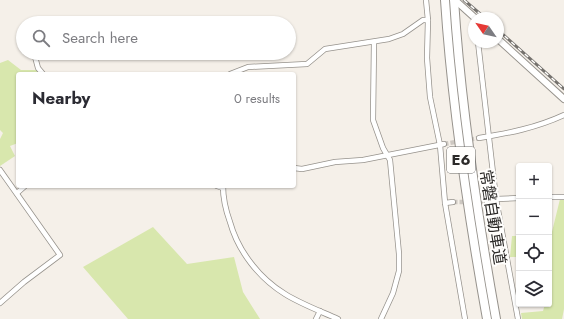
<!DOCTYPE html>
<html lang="en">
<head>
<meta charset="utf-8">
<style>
  body { margin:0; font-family:Jost,"Noto Sans JP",sans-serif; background:#f7f7f7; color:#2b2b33 }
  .controls { position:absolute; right:12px; bottom:12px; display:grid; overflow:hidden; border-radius:4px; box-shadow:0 1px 3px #0004 }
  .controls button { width:36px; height:36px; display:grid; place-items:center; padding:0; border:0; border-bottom:1px solid #e1e1e2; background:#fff; color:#2b2b33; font:20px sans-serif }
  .compass { position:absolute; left:468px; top:12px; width:36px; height:36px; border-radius:50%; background:#fff; box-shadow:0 1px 3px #0004; rotate:304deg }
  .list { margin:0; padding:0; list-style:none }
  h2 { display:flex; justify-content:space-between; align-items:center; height:52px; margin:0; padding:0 16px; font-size:17px }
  h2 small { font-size:13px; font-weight:400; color:#7c7c81 }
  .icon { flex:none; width:22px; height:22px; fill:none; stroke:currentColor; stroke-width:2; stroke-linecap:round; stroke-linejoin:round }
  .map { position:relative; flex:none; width:564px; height:319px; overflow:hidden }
  .search { position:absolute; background:#fff; box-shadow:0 1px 3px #0004; left:16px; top:16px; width:280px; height:44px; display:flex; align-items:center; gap:10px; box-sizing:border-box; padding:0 14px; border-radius:22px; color:#7c7c81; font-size:15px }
  .panel { position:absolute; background:#fff; box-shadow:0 1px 3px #0004; left:16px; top:72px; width:280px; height:116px; border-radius:4px }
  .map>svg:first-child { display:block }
</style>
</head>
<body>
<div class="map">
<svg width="564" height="319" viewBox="0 0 564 319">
  <rect width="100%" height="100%" fill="#f5f0e9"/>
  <g fill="#d8e7ad">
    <path d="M8 60 21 70H37L40 74H18V143L10 146 15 156 0 166V139L3 133 0 130V63Z"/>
    <path d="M560 199H564V309L562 319H522L521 313 543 311 545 304H549V244Z"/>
    <path d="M519 208V257H510L512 236H517Z"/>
    <path d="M153 227 187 264 234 257 243 292 260 319H128L83 267Z"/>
  </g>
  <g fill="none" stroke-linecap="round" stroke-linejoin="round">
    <g stroke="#cdc8c2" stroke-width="4.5" stroke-dasharray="4.5 2" stroke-linecap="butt">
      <path d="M444 144 479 138"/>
      <path d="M453 202H487"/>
    </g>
    <defs>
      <g id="street">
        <path d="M426 0 428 20 427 58 430 97 440 145 445 203 465 319"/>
        <path d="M374 42 373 120 383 148 390 160 399 254V271L393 293 381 319"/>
        <path d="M478 42 496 199 518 319"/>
        <path d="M34 53 38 68 43 74"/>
        <path d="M230 74 248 67 307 64 325 49 389 39 403 34 423 20H428"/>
        <path d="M479 138C509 133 536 128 564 115"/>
        <path d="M294 168 302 169 335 162 363 160 444 144"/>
        <path d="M0 170 60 255 24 282 0 303"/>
        <path d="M217 186 223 188"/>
        <path d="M223 186C223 198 226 211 230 222 238 251 259 278 285 294 301 304 320 311 338 319"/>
        <path d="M17 193 25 186"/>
        <path d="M549 197H564"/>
        <path d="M487 202 496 199 519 198"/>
        <path d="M445 203 453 202"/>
        <path d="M316 319 320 311"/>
      </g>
      <g id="secondary">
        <path d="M455 0 475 18"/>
        <path d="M498 39 564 99"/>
      </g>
      <g id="highway">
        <path d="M445 0C452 107 468 213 487 319"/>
        <path d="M454 0C461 107 477 213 496 319"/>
      </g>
    </defs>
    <use href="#street" stroke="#96928c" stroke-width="6"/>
    <use href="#secondary" stroke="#96928c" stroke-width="8"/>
    <use href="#highway" stroke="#96928c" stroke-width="10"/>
    <use href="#street" stroke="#fff" stroke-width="4.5"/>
    <use href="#secondary" stroke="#fff" stroke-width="6"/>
    <use href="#highway" stroke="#fff" stroke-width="8"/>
    <defs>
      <g id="rail">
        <path d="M464 0 485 18"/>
        <path d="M498 30 564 89"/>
      </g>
    </defs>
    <use href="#rail" stroke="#75726e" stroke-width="3"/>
    <use href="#rail" stroke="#fffefc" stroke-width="1.5" stroke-dasharray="4.5" stroke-linecap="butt"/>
  </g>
  <g text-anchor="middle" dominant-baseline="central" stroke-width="4" stroke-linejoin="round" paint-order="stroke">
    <rect fill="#fffefc" stroke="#6b6a68" stroke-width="1" x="447" y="147" width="28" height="26" rx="3"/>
    <g font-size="15" font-weight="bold" fill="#2c2a28">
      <text x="461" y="160">E6</text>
    </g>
    <g font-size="16" fill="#2c2a28" stroke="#fffefc">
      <text transform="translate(493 217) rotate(81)">常磐自動車道</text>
    </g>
  </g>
</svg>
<div class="controls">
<button>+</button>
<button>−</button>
<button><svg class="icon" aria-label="locate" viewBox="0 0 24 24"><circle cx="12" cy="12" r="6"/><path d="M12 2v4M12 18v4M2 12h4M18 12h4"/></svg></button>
<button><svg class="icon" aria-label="layers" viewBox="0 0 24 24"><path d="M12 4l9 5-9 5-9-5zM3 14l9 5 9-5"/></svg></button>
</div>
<svg class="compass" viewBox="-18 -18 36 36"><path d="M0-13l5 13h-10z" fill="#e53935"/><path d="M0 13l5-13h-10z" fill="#7c7c81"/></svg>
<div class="search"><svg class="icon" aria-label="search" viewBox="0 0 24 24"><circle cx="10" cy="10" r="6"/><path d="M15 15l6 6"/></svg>Search here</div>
<section class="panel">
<h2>Nearby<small>0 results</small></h2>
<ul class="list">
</ul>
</section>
</div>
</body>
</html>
